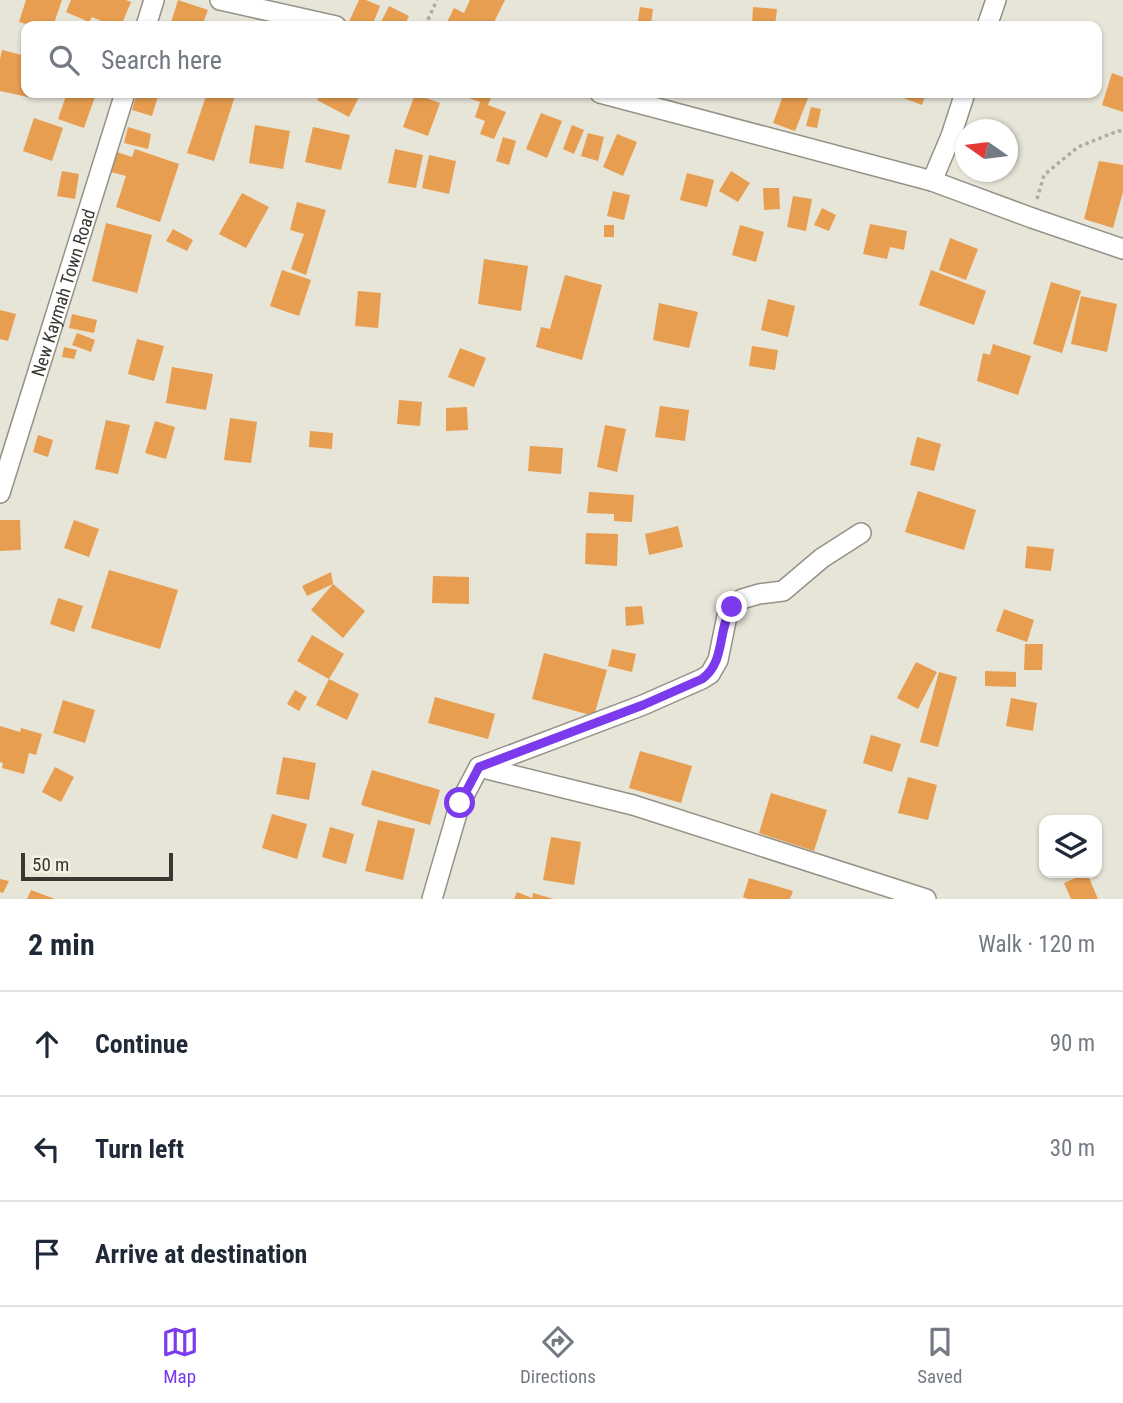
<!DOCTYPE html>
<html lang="en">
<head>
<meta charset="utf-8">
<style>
  body { margin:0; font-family:"Roboto Condensed",sans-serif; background:#f6f6f7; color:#1f2937 }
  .controls { position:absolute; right:21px; bottom:21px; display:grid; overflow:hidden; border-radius:14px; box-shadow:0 2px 5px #0004 }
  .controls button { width:63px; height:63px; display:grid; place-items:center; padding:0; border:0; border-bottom:2px solid #e0e1e3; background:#fff; color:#1f2937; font:35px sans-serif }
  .compass { position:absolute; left:955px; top:119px; width:63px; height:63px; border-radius:50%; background:#fff; box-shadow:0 2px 5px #0004; rotate:284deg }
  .scale { position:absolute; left:21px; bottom:18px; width:152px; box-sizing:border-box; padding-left:7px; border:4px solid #383732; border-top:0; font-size:19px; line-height:24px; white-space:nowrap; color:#383732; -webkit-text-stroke:5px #f4f1e5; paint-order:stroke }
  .stop { position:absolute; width:21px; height:21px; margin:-16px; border:5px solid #7c3aed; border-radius:50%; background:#fff }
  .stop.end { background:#7c3aed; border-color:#fff; box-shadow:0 2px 7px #0008 }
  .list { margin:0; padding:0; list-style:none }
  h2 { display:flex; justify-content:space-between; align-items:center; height:91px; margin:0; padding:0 28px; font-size:30px }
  h2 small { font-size:23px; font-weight:400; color:#747a83 }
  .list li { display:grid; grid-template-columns:46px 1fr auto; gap:21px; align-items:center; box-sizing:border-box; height:105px; padding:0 28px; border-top:2px solid #e0e1e3 }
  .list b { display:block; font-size:26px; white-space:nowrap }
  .list em { font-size:23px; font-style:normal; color:#747a83 }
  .icon { flex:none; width:38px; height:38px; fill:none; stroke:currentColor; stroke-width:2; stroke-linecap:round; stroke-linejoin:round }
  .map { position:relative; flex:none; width:1123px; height:899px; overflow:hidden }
  .search { position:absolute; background:#fff; box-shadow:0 2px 5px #0004; left:21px; right:21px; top:21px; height:77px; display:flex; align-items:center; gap:18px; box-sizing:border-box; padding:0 24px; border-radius:14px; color:#747a83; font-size:26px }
  .sheet { height:406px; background:#fff }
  nav { display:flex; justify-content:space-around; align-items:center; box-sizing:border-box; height:98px; border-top:2px solid #e0e1e3; background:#fff; font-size:19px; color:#747a83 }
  nav a { display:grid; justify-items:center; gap:4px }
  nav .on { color:#7c3aed }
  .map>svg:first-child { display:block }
</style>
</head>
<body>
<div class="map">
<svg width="1123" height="899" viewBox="0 0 1123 899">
  <rect width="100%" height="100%" fill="#e7e4d8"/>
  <g fill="#e79e50">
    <path d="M26 0H62L53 26H33L19 22Z"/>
    <path d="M71 0H126L131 2 121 26H104L106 23 92 17 89 22 66 12Z"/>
    <path d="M178 0 208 10 202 26H170Z"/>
    <path d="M359 0H366L380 6 372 26H353L348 24Z"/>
    <path d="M470 0H505L492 26H445L454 8 464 13Z"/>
    <path d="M389 6 409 16 404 26H379Z"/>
    <path d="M640 7 653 9 651 24 638 21Z"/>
    <path d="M753 7 777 9 775 26 752 25Z"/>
    <path d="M2 50 26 56V93H29L28 97 0 91V59Z"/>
    <path d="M1112 73 1123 77V112L1102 105Z"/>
    <path d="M67 93 96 94 84 128 58 119Z"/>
    <path d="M137 93H159L152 116 132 110Z"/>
    <path d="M207 93H236L214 161 187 153Z"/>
    <path d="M321 93H361L349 117 317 100Z"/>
    <path d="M467 93H479L491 98 488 105 506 112 494 139 480 134 485 121 475 117 480 102 466 97Z"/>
    <path d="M784 93H810L795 131 773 123Z"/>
    <path d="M890 93H926L922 105Z"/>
    <path d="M415 94 440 103 428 136 403 127Z"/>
    <path d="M811 107 821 109 817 128 806 126Z"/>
    <path d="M541 113 562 121 547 158 526 149Z"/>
    <path d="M34 118 63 128 52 161 23 151Z"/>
    <path d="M255 125 290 131 283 169 249 163Z"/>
    <path d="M572 125 584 130 574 154 563 149Z"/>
    <path d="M128 127 151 134 148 149 124 143Z"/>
    <path d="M313 127 350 135 341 170 305 162Z"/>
    <path d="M588 133 604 137 598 161 581 156Z"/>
    <path d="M617 134 637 142 623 176 603 167Z"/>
    <path d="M503 137 516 141 509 165 496 161Z"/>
    <path d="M135 149 179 164 160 222 116 207 126 176 111 172 117 152 132 157Z"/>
    <path d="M395 149 423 155 416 188 388 183Z"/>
    <path d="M429 155 456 161 449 194 422 188Z"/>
    <path d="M1099 161 1123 165V192L1113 228 1084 219Z"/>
    <path d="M62 171 79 174 75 199 57 196Z"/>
    <path d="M731 171 750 183 738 202 719 191Z"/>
    <path d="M687 173 714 180 707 207 680 200Z"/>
    <path d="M763 188H779L780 209 764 210Z"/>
    <path d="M613 191 630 195 624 220 607 216Z"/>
    <path d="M242 193 269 207 246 248 219 234Z"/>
    <path d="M793 196 812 199 806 231 787 227Z"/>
    <path d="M297 202 326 210 306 275 291 269 304 234 290 230Z"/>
    <path d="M822 208 836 215 829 231 814 225Z"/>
    <path d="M106 223 152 235 137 293 92 281Z"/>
    <path d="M870 224 907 231 904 250 890 247 887 259 863 254Z"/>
    <rect x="604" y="225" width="10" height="12"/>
    <path d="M740 225 764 232 756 262 732 255Z"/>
    <path d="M173 229 193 240 187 251 166 241Z"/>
    <path d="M950 238 978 249 966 280 939 270Z"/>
    <path d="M484 259 528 266 521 311 478 304Z"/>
    <path d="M282 270 311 280 299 316 270 306Z"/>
    <path d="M931 270 986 291 974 325 919 305Z"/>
    <path d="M565 275 602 285 582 360 536 347 541 327 550 329Z"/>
    <path d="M1051 282 1081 291 1062 353 1033 344Z"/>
    <path d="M358 291 381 293 378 328 355 326Z"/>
    <path d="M1081 296 1117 304 1107 352 1071 344Z"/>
    <path d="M768 299 795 306 788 337 761 330Z"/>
    <path d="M659 303 698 312 689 348 653 340Z"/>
    <path d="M0 310 16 314 8 341 0 339Z"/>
    <path d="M72 314 97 320 94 333 69 328Z"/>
    <path d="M77 333 95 340 91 352 72 345Z"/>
    <path d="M137 339 164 346 154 381 128 374Z"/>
    <path d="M993 344 1031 356 1018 395 977 381 983 353 990 355Z"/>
    <path d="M752 346 778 350 775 370 749 366Z"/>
    <path d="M64 347 77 350 74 359 62 357Z"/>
    <path d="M460 348 486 358 474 387 448 377Z"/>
    <path d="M172 367 213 374 206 410 166 403Z"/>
    <path d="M399 400 422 402 420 426 397 424Z"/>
    <path d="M660 406 689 410 685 441 655 437Z"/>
    <path d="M467 407 468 430 446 431V408Z"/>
    <path d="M230 418 257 422 251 463 224 460Z"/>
    <path d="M106 420 130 425 118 474 95 469Z"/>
    <path d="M155 421 175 427 166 459 145 453Z"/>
    <path d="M605 425 626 429 617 472 597 467Z"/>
    <path d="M310 431 333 433 332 449 309 447Z"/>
    <path d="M38 435 53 440 48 457 33 452Z"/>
    <path d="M917 437 941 444 934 471 910 465Z"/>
    <path d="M530 446 563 448 561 474 528 471Z"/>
    <path d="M918 491 976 510 964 550 905 532Z"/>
    <path d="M589 492 634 495 632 522 614 521V514L587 513Z"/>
    <path d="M0 520H20L21 550 0 551Z"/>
    <path d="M74 520 99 529 89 557 64 548Z"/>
    <path d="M678 526 683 547 649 555 645 534Z"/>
    <path d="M586 533 618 534 617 566 585 564Z"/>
    <path d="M1027 546 1054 549 1051 571 1025 568Z"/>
    <path d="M109 570 178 590 160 649 91 628Z"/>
    <path d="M331 572 333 584 365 611 343 638 311 610 333 584 307 596 302 586Z"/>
    <path d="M433 576 469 577V604L432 603Z"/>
    <path d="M58 598 83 606 74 632 50 624Z"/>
    <path d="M642 606 644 624 626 626 625 607Z"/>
    <path d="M1004 609 1034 620 1027 642 996 631Z"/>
    <path d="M312 635 344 654 329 679 297 661Z"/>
    <path d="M1025 644H1043L1042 670H1024Z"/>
    <path d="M612 649 636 654 632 672 608 666Z"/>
    <path d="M544 653 607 670 594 716 532 699Z"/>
    <path d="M916 662 937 672 918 709 897 698Z"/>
    <path d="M985 671 1016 672V687L985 686Z"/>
    <path d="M939 672 957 677 938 747 920 742Z"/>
    <path d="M329 679 359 694 347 720 316 705Z"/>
    <path d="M295 690 307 697 299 711 287 704Z"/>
    <path d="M435 697 495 714 488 739 428 723Z"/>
    <path d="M1011 698 1037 703 1033 731 1006 726Z"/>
    <path d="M63 700 95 710 85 743 53 733Z"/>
    <path d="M0 726 20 732 21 728 42 734 36 755 29 753 24 774 2 768 3 763 0 762Z"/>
    <path d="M871 735 901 744 892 772 863 763Z"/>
    <path d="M640 751 692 766 681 803 629 788Z"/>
    <path d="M283 757 316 763 309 800 276 794Z"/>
    <path d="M55 767 74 777 61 802 42 792Z"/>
    <path d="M372 770 440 790 430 825 361 805Z"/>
    <path d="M908 777 937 785 928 820 898 813Z"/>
    <path d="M771 793 827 810 814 851 759 833Z"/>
    <path d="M272 814 307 824 297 859 262 848Z"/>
    <path d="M378 820 415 829 403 880 365 871Z"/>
    <path d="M330 827 354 834 346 864 322 857Z"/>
    <path d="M551 837 581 842 574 885 543 880Z"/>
    <path d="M1087 873 1098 899H1071L1064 883Z"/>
    <path d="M749 878 793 891 790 899H748L743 897Z"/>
    <path d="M0 879 9 881 3 893 0 892Z"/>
    <path d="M31 890 55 899H27Z"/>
    <path d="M517 892 532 898 533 893 554 899H514Z"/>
  </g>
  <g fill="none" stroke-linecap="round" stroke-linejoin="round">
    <defs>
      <g id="minor">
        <path d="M220 0 336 26"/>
        <path d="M146 26 154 0"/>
        <path d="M987 26 996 0"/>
        <path d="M600 93 932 181 1032 218 1123 249"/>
        <path d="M932 181 951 136 965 93"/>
        <path id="s1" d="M0 493 125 93"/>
        <path d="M479 767 633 805 926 899"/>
        <path d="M432 899 460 803 479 767 643 705 702 679 710 674 718 660 727 616 732 607 742 599 759 594 783 591 822 558 861 533"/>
      </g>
    </defs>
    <use href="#minor" stroke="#949186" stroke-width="22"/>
    <g stroke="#aeaca2" stroke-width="3.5" stroke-dasharray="3.5 3.5" stroke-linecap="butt">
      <path d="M425 26 437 0"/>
      <path d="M1037 199 1044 175 1078 147 1118 131H1123"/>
    </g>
    <use href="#minor" stroke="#fff" stroke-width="19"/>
  </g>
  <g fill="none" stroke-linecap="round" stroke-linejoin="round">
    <path stroke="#7c3aed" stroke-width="9" d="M460 803 479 767 643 705 702 679C726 662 717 630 732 607"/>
  </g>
  <g text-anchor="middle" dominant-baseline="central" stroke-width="6" stroke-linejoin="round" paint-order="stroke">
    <g font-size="18" fill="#383732" stroke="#f4f1e5">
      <text stroke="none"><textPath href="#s1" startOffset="210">New Kaymah Town Road</textPath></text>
    </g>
  </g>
</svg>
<div class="controls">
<button><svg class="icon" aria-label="layers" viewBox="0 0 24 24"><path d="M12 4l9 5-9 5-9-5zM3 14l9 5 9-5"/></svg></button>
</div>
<svg class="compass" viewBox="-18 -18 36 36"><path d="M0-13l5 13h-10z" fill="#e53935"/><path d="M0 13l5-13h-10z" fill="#747a83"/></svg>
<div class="scale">50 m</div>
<div class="stop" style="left:460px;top:803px"></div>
<div class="stop end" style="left:732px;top:607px"></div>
<div class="search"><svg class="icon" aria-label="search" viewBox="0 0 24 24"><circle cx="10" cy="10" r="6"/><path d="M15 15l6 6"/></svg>Search here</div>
</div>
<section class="sheet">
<h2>2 min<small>Walk · 120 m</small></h2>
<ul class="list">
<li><svg class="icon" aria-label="ahead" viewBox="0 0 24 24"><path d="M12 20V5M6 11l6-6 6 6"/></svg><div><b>Continue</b></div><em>90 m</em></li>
<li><svg class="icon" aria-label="left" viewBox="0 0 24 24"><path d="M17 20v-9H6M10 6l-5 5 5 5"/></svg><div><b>Turn left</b></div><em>30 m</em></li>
<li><svg class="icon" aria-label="arrive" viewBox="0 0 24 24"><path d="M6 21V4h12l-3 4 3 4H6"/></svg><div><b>Arrive at destination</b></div></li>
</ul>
</section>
<nav>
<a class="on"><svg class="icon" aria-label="map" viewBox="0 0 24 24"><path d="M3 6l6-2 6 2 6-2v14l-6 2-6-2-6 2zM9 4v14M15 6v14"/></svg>Map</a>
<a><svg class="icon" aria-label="directions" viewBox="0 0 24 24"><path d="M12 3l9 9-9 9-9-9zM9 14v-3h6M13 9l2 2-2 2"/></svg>Directions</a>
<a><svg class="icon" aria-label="saved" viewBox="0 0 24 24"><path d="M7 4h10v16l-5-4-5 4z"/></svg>Saved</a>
</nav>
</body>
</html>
